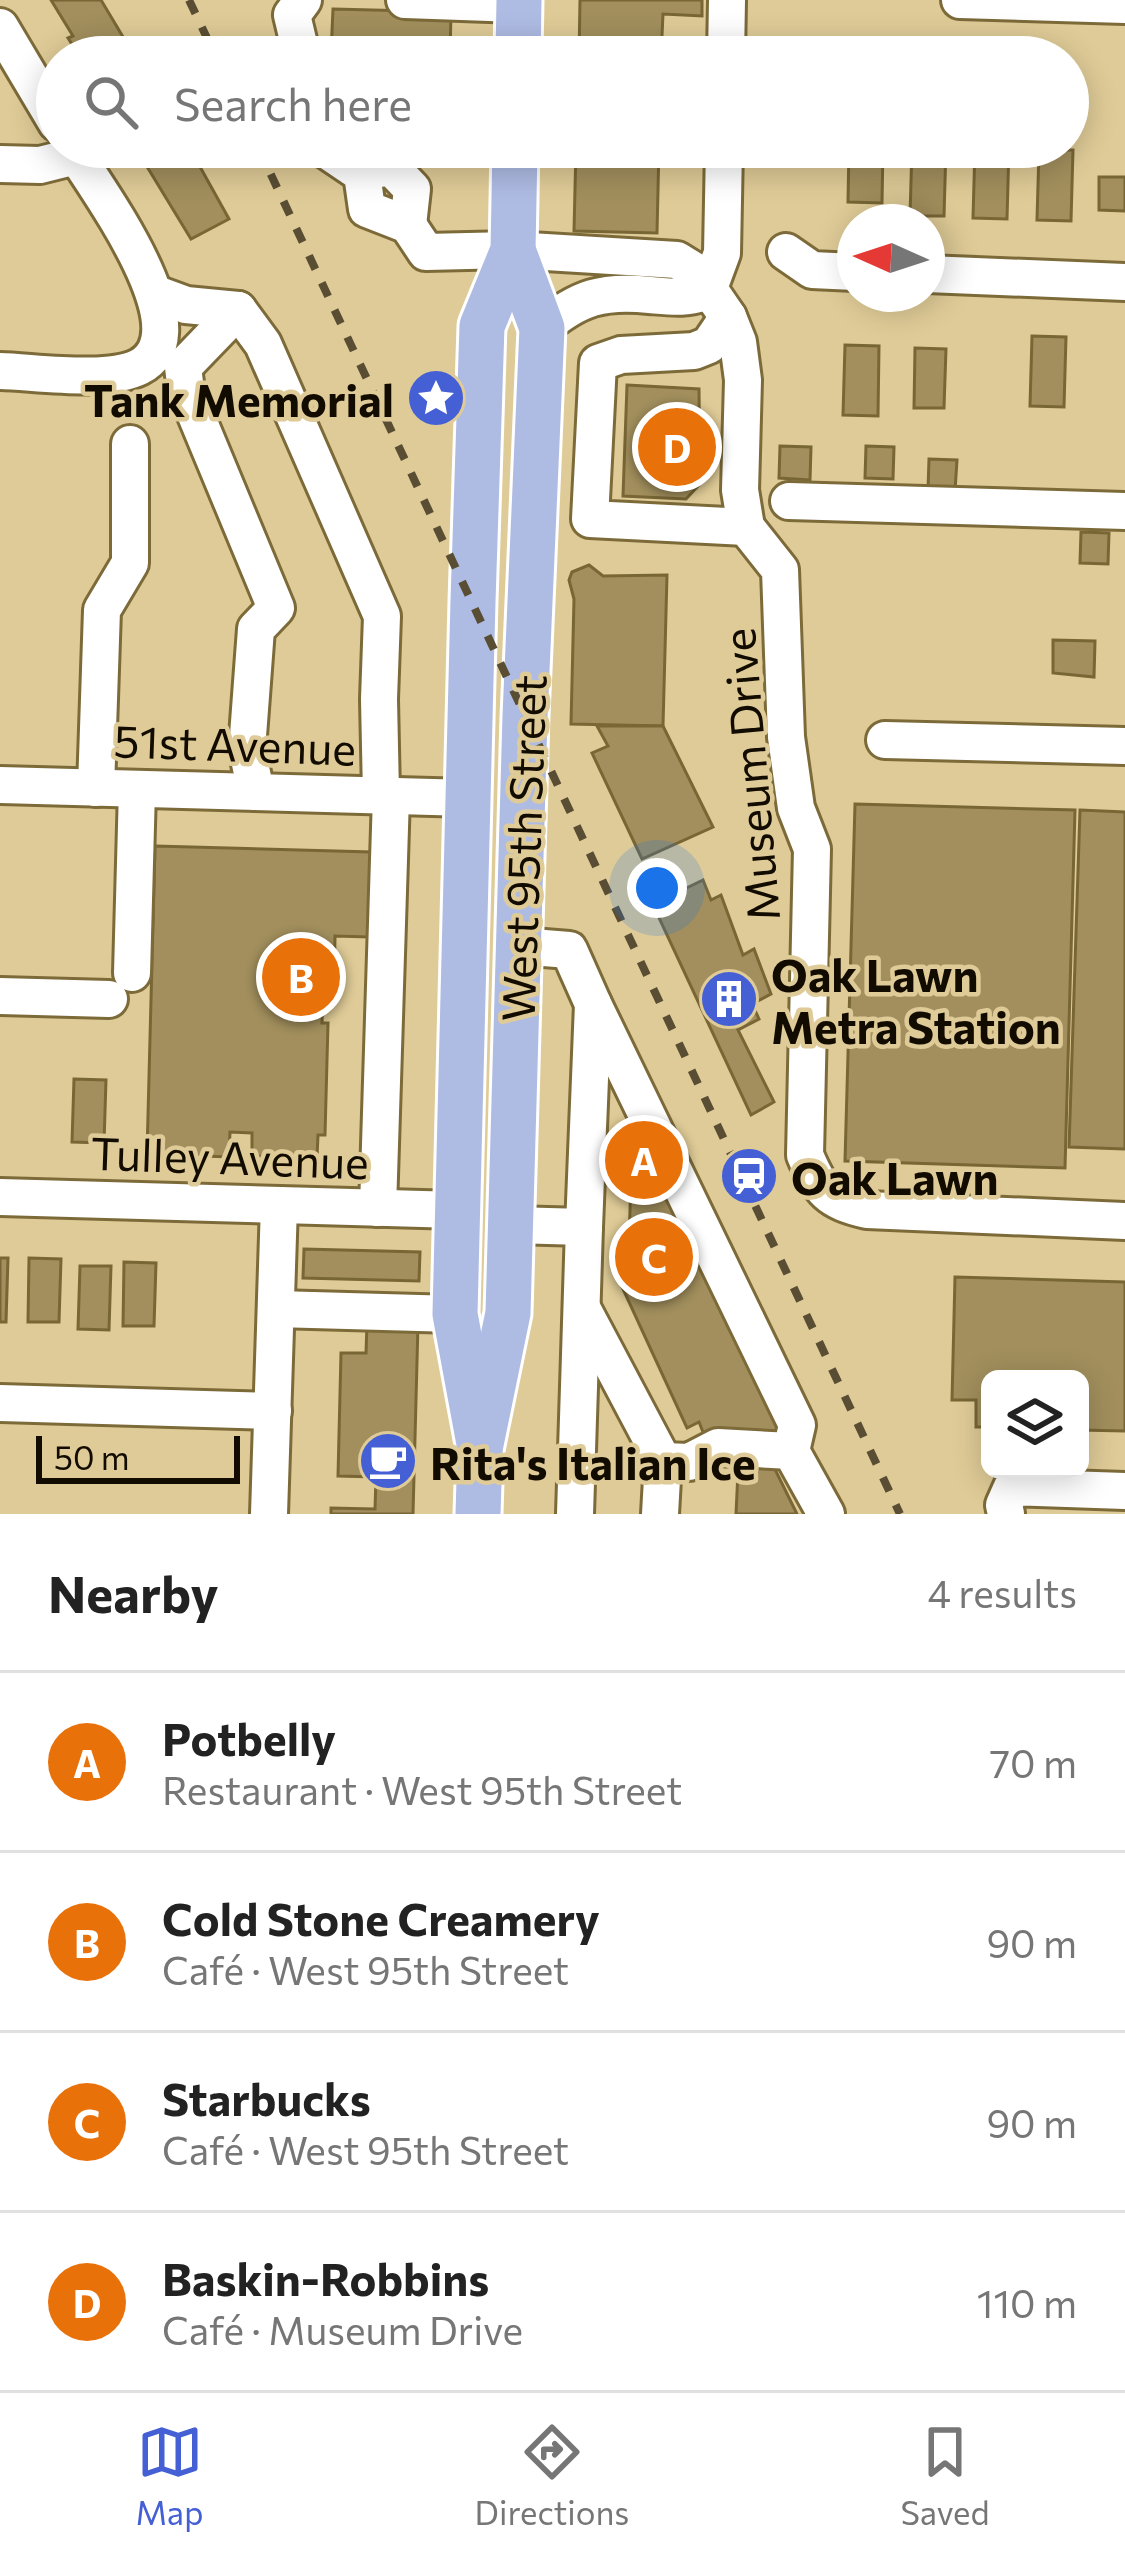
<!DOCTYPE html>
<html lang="en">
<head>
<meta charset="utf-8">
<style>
  body { margin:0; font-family:Commissioner,sans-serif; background:#f2f2f2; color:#222 }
  .controls { position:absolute; right:36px; bottom:36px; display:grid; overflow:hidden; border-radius:18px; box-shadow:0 6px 30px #0003 }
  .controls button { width:108px; height:108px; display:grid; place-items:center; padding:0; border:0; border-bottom:3px solid #e0e0e0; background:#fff; color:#222; font:60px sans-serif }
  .compass { position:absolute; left:837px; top:204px; width:108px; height:108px; border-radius:50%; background:#fff; box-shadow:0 6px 30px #0003; rotate:273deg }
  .scale { position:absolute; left:36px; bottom:30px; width:204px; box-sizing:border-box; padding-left:12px; border:6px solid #120b00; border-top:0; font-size:33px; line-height:42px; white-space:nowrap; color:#120b00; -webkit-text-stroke:9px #dfcb97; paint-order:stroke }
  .you { position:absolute; left:657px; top:888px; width:42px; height:42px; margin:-30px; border:9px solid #fff; border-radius:50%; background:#1a73e8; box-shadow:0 0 0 18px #1a73e833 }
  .badge { display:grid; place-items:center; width:78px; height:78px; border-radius:50%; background:#4560d4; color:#fff; font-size:39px; font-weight:700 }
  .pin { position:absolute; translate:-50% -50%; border:6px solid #fff; box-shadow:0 3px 12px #0006 }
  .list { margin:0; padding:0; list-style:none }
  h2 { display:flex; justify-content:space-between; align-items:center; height:156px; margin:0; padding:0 48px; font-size:51px }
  h2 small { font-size:39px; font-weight:400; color:#767676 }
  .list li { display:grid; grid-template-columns:78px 1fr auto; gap:36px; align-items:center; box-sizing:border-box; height:180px; padding:0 48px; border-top:3px solid #e0e0e0 }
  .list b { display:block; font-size:45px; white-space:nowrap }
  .list p { margin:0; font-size:39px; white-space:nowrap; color:#767676 }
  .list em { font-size:39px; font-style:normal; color:#767676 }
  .icon { flex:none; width:66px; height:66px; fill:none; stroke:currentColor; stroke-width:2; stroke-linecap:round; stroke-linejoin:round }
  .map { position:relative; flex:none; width:1125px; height:1514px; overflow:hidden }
  .search { position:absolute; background:#fff; box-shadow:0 6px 30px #0003; left:36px; right:36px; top:36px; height:132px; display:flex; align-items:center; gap:30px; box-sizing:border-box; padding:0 42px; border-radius:66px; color:#767676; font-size:45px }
  .sheet { height:876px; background:#fff }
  nav { display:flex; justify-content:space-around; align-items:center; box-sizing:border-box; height:168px; border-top:3px solid #e0e0e0; background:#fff; font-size:33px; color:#767676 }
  nav a { display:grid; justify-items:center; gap:6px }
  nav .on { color:#4560d4 }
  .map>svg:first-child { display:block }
</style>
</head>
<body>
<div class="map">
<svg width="1125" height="1514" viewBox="0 0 1125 1514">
  <rect width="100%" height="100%" fill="#dfcb97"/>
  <g fill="#a28f5d" stroke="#786635" stroke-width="3">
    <path d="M51 0H101L135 57H80L68 38 73 36Z"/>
    <path d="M580 0H702V16L663 14 661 57H579Z"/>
    <path d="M333 9 451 12 450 57H317V53L331 54Z"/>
    <path d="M140 147H189L229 219 191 239 146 165 149 163Z"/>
    <path d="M576 147H659L657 233 574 231Z"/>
    <path d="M849 147H883L882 203 848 202Z"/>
    <path d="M912 147H946L944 216H910Z"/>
    <path d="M975 147H1009L1007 219 973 218Z"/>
    <path d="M1039 150H1073L1071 221 1037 220Z"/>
    <path d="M1099 177H1125V211L1099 210Z"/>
    <path d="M1032 336 1066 337 1064 407 1030 406Z"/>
    <path d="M845 345 879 346 878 416 843 415Z"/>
    <path d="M915 348 946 349 944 408H914Z"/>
    <path d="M627 385 699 389 700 484 686 499 623 496Z"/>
    <path d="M780 446 811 447 810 480 779 478Z"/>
    <path d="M866 446 894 447 893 479 865 478Z"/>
    <path d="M929 459 957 460 955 491 928 490Z"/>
    <path d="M1081 532 1109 533 1108 564 1080 563Z"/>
    <path d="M589 565 603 576 667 575 663 726 571 724 574 599 569 580 572 572Z"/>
    <path d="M1053 640 1095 641 1094 677 1053 673Z"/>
    <path d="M597 726H663L713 827 642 859 592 753 608 746Z"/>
    <path d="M855 804 1075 810 1065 1168 845 1161Z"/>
    <path d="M1080 810 1125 812V1149L1069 1147Z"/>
    <path d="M155 846 371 852 369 937 335 936 334 992H323L322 1023H328L325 1135H318L317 1158 252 1156V1133L230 1132 229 1157 147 1154Z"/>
    <path d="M667 879 674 894 703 880 711 900 721 895 743 955 754 949 771 994 752 1004 759 1019 738 1030 774 1102 751 1115 646 890Z"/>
    <path d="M74 1079 106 1080 104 1143 72 1142Z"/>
    <path d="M654 1138 702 1240 644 1267 653 1287 712 1259 792 1429 780 1434 703 1432 699 1422 687 1428 617 1276 628 1271 617 1248 629 1241 632 1149Z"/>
    <path d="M304 1249 420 1252 419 1281 303 1278Z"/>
    <path d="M0 1258H8L6 1322H0Z"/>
    <path d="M29 1258 61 1259 59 1322H28Z"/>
    <path d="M124 1262 156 1263 154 1326H123Z"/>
    <path d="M80 1266H111L109 1330 78 1329Z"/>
    <path d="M955 1277 1125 1282V1431L1080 1430V1379H990V1427H976V1400H952Z"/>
    <path d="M367 1322 418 1324 413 1514H331V1508L375 1509 376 1477 338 1476 341 1353H366Z"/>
    <path d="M739 1450 766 1451 797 1514H736Z"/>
  </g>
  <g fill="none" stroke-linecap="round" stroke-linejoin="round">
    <defs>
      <g id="minor">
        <path d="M405 0 519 4"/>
        <path d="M960 0 1125 5"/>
        <path d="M0 27 57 123"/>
        <path d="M302 57 292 15 303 0"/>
        <path d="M726 57 727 0"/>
        <path d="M322 147 362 174 367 209 408 225 426 252 513 250 677 260 698 273 728 317 738 342 743 380 740 490 746 527"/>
        <path d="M0 164 40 165 76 156"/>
        <path d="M362 174 390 166 412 189 408 225"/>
        <path d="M786 252 812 270 855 272"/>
        <path d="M927 274 1125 282"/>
        <path d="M708 291 722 253 724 147"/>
        <path d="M156 294 186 305 238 310"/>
        <path d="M238 310 183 367 186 391 276 608 256 629 247 749 256 792"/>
        <path d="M238 310 263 344 382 616 379 699 381 795"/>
        <path d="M728 317 709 345 694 351 621 355 598 363 590 519 746 527"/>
        <path d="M542 328C579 297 603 290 650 295 673 297 686 299 708 291"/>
        <path d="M0 371C36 372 107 383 139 367 206 333 95 187 71 147"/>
        <path d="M789 501 1125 511"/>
        <path d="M746 527 780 570 786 737 796 808 812 849 805 1155C820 1191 828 1201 867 1210L1125 1221"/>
        <path d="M885 740 1125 746"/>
        <path d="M0 785 468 798"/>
        <path d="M96 788 102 610 130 563V444"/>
        <path d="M519 946 569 950 593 1004 584 1227"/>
        <path d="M132 973 137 789"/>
        <path d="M0 996 109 999"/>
        <path d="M593 1004 797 1425 791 1451"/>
        <path d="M0 1197 458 1210"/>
        <path d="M378 1208 391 796"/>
        <path d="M512 1225 584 1227 575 1514"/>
        <path d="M276 1309 455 1314"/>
        <path d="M583 1310 663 1461 660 1514"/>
        <path d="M0 1403 273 1411"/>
        <path d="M663 1461 689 1462 718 1447 791 1451 826 1514"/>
        <path d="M269 1514 279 1205"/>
        <path d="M1006 1514 1004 1505 1012 1487 1125 1491"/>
      </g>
      <g id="major">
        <path d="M518 57 519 0"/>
        <path d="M480 1449 455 1314 473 601 482 326 513 250 515 147"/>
        <path d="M478 1514 480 1449 508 1313 525 716 542 328 513 250"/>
      </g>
    </defs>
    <use href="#minor" stroke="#7c6a39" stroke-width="42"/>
    <use href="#major" stroke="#fff" stroke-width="51"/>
    <use href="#minor" stroke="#fff" stroke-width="36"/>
    <use href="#major" stroke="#aebbe3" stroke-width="45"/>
    <g stroke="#594e34" stroke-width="8" stroke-dasharray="15 15" stroke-linecap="butt">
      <path d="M189 0 216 57"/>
      <path d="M258 147 900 1514"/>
    </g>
  </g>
  <defs>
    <symbol id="sight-disc" viewBox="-11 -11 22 22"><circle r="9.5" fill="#4560d4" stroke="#dfcb97"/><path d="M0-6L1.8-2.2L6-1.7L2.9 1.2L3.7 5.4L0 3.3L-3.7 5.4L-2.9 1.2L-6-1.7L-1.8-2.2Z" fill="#fff"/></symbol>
    <symbol id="building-disc" viewBox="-11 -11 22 22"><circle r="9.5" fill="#4560d4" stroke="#dfcb97"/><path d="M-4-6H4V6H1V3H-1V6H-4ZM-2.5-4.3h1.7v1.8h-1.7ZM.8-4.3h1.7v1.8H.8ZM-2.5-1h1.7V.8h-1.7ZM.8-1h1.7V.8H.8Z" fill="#fff"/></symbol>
    <symbol id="station-disc" viewBox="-11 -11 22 22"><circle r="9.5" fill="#4560d4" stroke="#dfcb97"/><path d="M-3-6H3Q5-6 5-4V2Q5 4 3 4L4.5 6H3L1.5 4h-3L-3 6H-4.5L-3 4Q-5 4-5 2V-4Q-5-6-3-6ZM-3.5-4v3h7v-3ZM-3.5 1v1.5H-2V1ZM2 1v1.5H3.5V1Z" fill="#fff"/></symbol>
    <symbol id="cafe-disc" viewBox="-11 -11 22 22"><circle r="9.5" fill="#4560d4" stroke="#dfcb97"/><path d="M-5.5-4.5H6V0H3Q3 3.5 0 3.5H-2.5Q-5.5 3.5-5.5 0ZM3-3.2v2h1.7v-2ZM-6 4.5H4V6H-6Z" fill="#fff"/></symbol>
  </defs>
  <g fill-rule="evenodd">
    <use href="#sight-disc" x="403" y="365" width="66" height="66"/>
    <use href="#building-disc" x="696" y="966" width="66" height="66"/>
    <use href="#station-disc" x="716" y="1143" width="66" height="66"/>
    <use href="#cafe-disc" x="355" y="1428" width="66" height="66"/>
  </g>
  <g text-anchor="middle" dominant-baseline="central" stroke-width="9" stroke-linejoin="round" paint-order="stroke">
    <g font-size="45" font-weight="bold" fill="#120b00" stroke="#dfcb97" text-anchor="start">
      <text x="394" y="398" text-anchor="end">Tank Memorial</text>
      <text x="771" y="973">Oak Lawn<tspan x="771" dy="52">Metra Station</tspan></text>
      <text x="791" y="1176">Oak Lawn</text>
      <text x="430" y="1461">Rita's Italian Ice</text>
    </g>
    <g font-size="45" fill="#120b00" stroke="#dfcb97">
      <text transform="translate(235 743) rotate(2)">51st Avenue</text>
      <text transform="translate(749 775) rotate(-95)">Museum Drive</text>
      <text transform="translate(522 848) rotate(-88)">West 95th Street</text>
      <text transform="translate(230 1156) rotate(2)">Tulley Avenue</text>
    </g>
  </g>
</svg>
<div class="controls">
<button><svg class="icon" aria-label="layers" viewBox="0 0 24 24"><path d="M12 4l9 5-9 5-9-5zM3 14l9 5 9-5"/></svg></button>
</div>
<svg class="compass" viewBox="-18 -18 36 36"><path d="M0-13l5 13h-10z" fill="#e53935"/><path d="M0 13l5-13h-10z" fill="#767676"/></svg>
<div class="scale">50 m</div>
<div class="you"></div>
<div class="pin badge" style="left:644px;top:1160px;background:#e8710a">A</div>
<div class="pin badge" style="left:301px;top:977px;background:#e8710a">B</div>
<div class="pin badge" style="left:654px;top:1257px;background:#e8710a">C</div>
<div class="pin badge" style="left:677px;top:447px;background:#e8710a">D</div>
<div class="search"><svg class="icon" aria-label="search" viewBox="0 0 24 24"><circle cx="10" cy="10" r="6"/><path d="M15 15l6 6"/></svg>Search here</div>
</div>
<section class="sheet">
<h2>Nearby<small>4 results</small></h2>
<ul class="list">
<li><span class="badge" style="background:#e8710a">A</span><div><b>Potbelly</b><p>Restaurant · West 95th Street</p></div><em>70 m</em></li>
<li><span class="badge" style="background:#e8710a">B</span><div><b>Cold Stone Creamery</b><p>Café · West 95th Street</p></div><em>90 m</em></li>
<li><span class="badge" style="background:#e8710a">C</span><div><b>Starbucks</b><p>Café · West 95th Street</p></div><em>90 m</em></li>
<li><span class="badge" style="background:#e8710a">D</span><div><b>Baskin-Robbins</b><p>Café · Museum Drive</p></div><em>110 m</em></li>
</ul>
</section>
<nav>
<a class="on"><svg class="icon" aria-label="map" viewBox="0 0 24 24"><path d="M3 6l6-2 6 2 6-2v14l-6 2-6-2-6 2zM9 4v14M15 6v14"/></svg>Map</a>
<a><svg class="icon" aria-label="directions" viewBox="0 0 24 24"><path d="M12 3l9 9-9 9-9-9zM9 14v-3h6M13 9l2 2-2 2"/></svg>Directions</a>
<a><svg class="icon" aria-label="saved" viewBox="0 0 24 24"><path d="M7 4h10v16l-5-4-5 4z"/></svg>Saved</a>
</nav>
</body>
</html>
